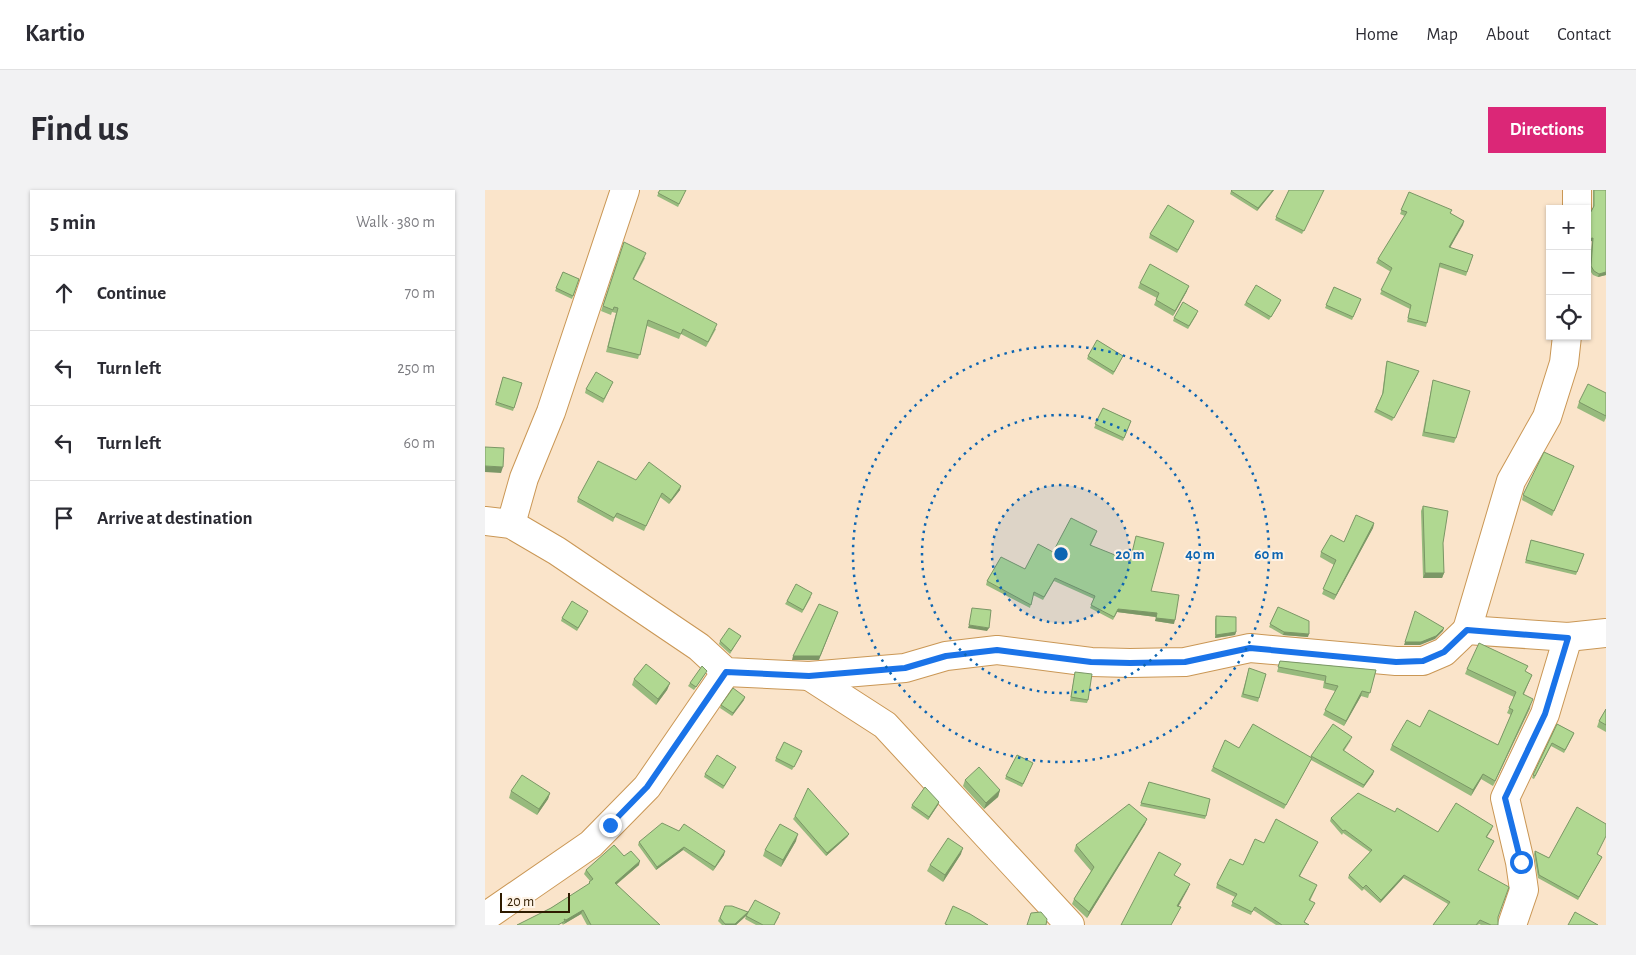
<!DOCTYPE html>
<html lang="en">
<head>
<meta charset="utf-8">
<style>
  body { margin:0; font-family:"Alegreya Sans",sans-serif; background:#f2f2f3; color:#2b2b33 }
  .controls { position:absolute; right:15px; top:15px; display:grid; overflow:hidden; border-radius:0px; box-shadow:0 1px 4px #0004 }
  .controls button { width:45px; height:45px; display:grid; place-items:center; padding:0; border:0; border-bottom:1px solid #e1e1e2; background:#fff; color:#2b2b33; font:25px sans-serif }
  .scale { position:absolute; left:15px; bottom:12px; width:70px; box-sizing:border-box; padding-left:5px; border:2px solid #2e1b00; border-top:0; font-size:14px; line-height:18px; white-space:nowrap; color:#2e1b00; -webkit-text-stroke:4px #fef3e6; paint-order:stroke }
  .stop { position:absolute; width:15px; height:15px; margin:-11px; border:4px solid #1a73e8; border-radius:50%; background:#fff }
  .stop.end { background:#1a73e8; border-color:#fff; box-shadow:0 1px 5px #0008 }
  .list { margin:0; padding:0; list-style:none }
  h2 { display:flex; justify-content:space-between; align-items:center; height:65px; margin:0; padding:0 20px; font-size:21px }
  h2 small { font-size:16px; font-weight:400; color:#7c7c81 }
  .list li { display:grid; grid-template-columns:32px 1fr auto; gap:15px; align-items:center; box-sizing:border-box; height:75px; padding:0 20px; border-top:1px solid #e1e1e2 }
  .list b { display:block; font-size:19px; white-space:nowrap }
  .list em { font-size:16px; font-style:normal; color:#7c7c81 }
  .icon { flex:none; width:28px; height:28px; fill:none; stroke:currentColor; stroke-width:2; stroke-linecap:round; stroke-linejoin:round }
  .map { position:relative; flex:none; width:1121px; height:735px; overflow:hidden; border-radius:0px }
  header { display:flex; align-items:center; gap:30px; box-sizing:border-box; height:70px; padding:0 25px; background:#fff; border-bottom:1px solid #e1e1e2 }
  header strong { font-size:24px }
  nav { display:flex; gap:28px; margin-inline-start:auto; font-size:18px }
  .intro { display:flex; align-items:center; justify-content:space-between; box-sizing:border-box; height:120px; padding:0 30px }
  h1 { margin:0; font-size:35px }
  .button { padding:12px 22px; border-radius:0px; background:#db2777; color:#fff; font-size:18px; font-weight:700 }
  main { display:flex; gap:30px; padding:0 30px }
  aside { flex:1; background:#fff; border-radius:0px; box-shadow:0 1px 4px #0004 }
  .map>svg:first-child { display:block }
</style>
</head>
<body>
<header>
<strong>Kartio</strong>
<nav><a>Home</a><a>Map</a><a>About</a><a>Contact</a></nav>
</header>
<div class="intro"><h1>Find us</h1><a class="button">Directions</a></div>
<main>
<aside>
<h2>5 min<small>Walk · 380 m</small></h2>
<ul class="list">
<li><svg class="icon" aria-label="ahead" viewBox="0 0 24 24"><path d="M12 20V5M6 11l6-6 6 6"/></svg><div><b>Continue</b></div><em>70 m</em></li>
<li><svg class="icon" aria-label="left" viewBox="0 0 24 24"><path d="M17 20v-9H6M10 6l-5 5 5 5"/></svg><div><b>Turn left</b></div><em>250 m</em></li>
<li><svg class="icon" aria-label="left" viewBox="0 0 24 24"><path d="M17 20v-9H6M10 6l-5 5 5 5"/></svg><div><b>Turn left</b></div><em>60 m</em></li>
<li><svg class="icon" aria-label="arrive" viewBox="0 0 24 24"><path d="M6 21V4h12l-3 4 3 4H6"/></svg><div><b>Arrive at destination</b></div></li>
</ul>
</aside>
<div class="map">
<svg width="1121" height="735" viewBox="0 0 1121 735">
  <rect width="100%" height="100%" fill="#fae4ca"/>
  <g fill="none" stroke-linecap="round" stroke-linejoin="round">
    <defs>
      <g id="minor">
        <path d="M1092 19V0"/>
        <path d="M0 331 26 334 72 361 214 457 241 482 324 486 420 478 461 466 512 460 606 472 645 473 700 472 765 458 911 471H938L959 462 982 440 1083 447 1121 443"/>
        <path d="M26 334 39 288 66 222 140 0"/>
        <path d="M982 440 1026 291 1062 227 1079 173 1082 146"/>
        <path d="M324 486 400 535 585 735"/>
        <path d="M0 727 106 654 162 597 241 482"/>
        <path d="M1027 735 1039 700 1035 672 1020 608 1060 524 1083 447"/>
      </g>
    </defs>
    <use href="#minor" stroke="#ca9755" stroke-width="30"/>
    <use href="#minor" stroke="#fff" stroke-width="28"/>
  </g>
  <g fill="#97ba7d">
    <path d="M175 0H201L193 17 172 6Z"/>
    <path d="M789 0 772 21 745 4 746 1Z"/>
    <path d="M804 0H839L817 44 790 30Z"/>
    <path d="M1108 0H1121V85L1113 87 1108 85 1104 79 1107 51 1102 52V29L1108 18Z"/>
    <path d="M924 2 979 31 965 58 988 65 981 86 954 77 941 137 922 132 925 119 895 104 906 82 891 73 893 69 920 26 915 24Z"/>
    <path d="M709 31 692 63 664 48 665 44Z"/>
    <path d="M139 52 160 68 149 89 231 139 221 157 196 144 194 149 162 136 153 169 121 162 131 123 127 122 126 125 116 121Z"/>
    <path d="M78 82 94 89 87 109 70 101Z"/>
    <path d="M655 93 702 101 688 126 669 115 672 108 653 98Z"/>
    <path d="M849 97 876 109 867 130 840 118Z"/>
    <path d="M761 112 795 113 784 130 759 115Z"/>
    <path d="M712 124 703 139 688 131 689 128Z"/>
    <path d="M603 166H638L628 185 602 169Z"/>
    <path d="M902 171 933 184 907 231 889 222 897 205 901 174Z"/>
    <path d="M18 187 37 193 28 221 10 215Z"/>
    <path d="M948 190 971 248 969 253 937 246 947 195Z"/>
    <path d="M128 192 118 213 100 203 101 199Z"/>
    <path d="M1121 203V228L1119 232 1092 218 1094 212Z"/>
    <path d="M618 218 646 231 638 251 609 238Z"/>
    <path d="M1087 281 1067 326 1037 310 1038 305Z"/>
    <path d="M151 290 195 300 184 314 175 307 159 341 130 327 128 332 92 312 93 308Z"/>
    <path d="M938 316 958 353 959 383 957 388H938L936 321Z"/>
    <path d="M889 333 888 338 849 410 837 404 849 375 835 367 836 362 859 352Z"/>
    <path d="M611 344 606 355 666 401 689 434 670 431 671 427 632 422 628 430 605 418 609 409 569 391 558 410 548 405 545 418 501 395 502 391 540 379 568 362Z"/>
    <path d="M1046 350 1099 364 1091 385 1040 373Z"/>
    <path d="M326 407 317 423 300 414 302 411Z"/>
    <path d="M793 417 823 447 798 445 784 437Z"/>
    <path d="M102 424 92 441 76 431 77 428Z"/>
    <path d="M731 426 751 442 750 445 730 448V430Z"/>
    <path d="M256 446 245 464 234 454 235 451Z"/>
    <path d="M795 471 891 480 883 508 876 506 859 536 838 525 850 501 838 498 839 491 792 482Z"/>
    <path d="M982 479 1041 482 1047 485 1039 504 1045 518 1008 596 996 589 986 606 905 560 907 555 935 537 1013 555 1026 525 1022 523 1029 507 980 484Z"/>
    <path d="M590 482 603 510 602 513 585 511Z"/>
    <path d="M763 482 781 484 773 512 756 507Z"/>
    <path d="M220 484 209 500 203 496 205 493Z"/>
    <path d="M149 489 185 493 182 500 171 515 147 495Z"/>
    <path d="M259 510 247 526 235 518 236 515Z"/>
    <path d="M1121 519V542L1112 537 1114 531Z"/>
    <path d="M1072 534 1089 543 1088 546 1079 563 1066 556 1049 589 1047 588 1048 585Z"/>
    <path d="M866 550 859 561 888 584 878 598 826 570 799 619 726 581 728 577 754 558 825 567 826 566Z"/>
    <path d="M316 564 307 580 290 571 291 568Z"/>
    <path d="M548 573 537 597 520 589 521 586Z"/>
    <path d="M251 577 238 599 219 587 220 584Z"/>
    <path d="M480 590 515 600 513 607 499 619 478 596Z"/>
    <path d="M664 592 721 626 720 629 655 616Z"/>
    <path d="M26 601 65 603 63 609 52 625 24 608Z"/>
    <path d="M454 612 453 615 443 630 426 618 427 615Z"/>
    <path d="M910 622 953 642 1007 639 1002 647 1009 651 993 680 1013 727V735H996L994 734 993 735H948L963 714 918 688 895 713 879 699 877 701 863 688 864 685 885 662 858 643 857 645 845 631 846 628Z"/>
    <path d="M310 626 364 644 362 647 341 666 308 629Z"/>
    <path d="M660 634 602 728 587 714 589 709 606 681 589 661 591 655Z"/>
    <path d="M194 641 239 665 228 681 198 660 171 680 153 655 154 652Z"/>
    <path d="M311 651 296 677 278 666 280 660Z"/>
    <path d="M833 652 815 686 831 698 825 711 828 717 819 732 824 735H791L768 720 766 725 746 716 750 707 731 698 732 694 758 675 779 653Z"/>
    <path d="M1050 661 1064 668 1112 664 1117 667 1093 710 1053 688 1049 664Z"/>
    <path d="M476 664 458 692 442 681 445 675Z"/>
    <path d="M139 666 154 675 131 695 175 735H102L96 724 79 734 78 735 66 718 103 695 105 691 99 684 101 680Z"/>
    <path d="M240 716 263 722 294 727 289 735H271L260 729 261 726 251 735H237L233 731Z"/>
  </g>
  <g fill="#7b9766">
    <path d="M788 0H789L772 21 773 18Z"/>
    <path d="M979 31 978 35 963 61 964 57Z"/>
    <path d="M1108 48 1107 51 1102 52 1103 49Z"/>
    <path d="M1121 82V85L1113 87 1114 84Z"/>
    <path d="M704 96 702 101 688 126 690 121Z"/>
    <path d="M0 276 18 277 16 283 0 282Z"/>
    <path d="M196 296 195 300 184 314 186 310Z"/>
    <path d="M889 333 888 338 849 410 851 405Z"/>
    <path d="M940 383H959L957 388H938Z"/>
    <path d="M633 419 672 423 671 427 632 422 628 430Z"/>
    <path d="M353 422 334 470H307L308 466Z"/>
    <path d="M671 428 690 430 689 434 670 431Z"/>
    <path d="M484 435 504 438 502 441 483 438Z"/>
    <path d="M959 438 958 441 950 449 935 455H919L920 452Z"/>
    <path d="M751 442 750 445 730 448 731 445Z"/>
    <path d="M799 442 824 444 823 447 798 445Z"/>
    <path d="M185 493 182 500 171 515 173 509Z"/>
    <path d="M877 501 876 506 859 536 861 531Z"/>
    <path d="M260 507 259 510 247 526 248 523Z"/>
    <path d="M1047 513 1045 518 1008 596 1010 591Z"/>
    <path d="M889 581 888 584 878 598 879 595Z"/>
    <path d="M998 584 996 589 986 606 988 600Z"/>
    <path d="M515 600 513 607 499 619 501 613Z"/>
    <path d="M65 603 63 609 52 625 54 619Z"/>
    <path d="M454 612 453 615 443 630 444 627Z"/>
    <path d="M662 629 660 634 602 728 604 722Z"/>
    <path d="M313 644 311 651 296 677 298 670Z"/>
    <path d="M364 644 362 647 341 666 342 663Z"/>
    <path d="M199 657 198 660 171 680 172 677Z"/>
    <path d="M478 658 476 664 458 692 460 685Z"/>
    <path d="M240 661 239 665 228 681 230 677Z"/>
    <path d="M155 671 154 675 128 697 130 693Z"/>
    <path d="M919 685 918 688 895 713 896 710Z"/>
    <path d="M705 694 703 699 691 721 692 716Z"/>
    <path d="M98 720 96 724 79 734 81 730Z"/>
    <path d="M263 722 262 725 251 735H240V734Z"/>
  </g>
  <g fill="#b0d891" stroke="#7b9766">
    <path d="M175 0H201L194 14 173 3Z"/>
    <path d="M747 0H788L773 18 746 1Z"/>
    <path d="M804 0H839L819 41 791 27Z"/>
    <path d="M1109 0H1121V82L1114 84 1109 81 1106 76 1108 48 1103 49 1102 47V29L1109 16Z"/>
    <path d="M924 2 967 20 965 23 979 31 964 57 988 65 982 82 955 73 942 133 923 128 926 115 896 100 907 78 893 69 922 22 916 20Z"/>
    <path d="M683 15 709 31 693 60 665 44Z"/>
    <path d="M139 52 161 63 148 89 232 134 223 152 198 139 196 144 163 130 155 165 123 157 133 118 129 117 128 120 118 116Z"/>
    <path d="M665 74 704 96 690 121 671 110 674 103 655 93Z"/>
    <path d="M78 82 94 89 88 106 71 98Z"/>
    <path d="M771 95 796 110 786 127 761 112Z"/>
    <path d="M849 97 876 109 868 127 841 115Z"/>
    <path d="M698 112 713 121 704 136 689 128Z"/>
    <path d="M612 150 638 166 629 182 603 166Z"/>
    <path d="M902 171 934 181 909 228 891 219 898 203Z"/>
    <path d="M111 182 128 192 119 209 101 199Z"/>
    <path d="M18 187 37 193 29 218 11 212Z"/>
    <path d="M948 190 985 201 971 248 939 242Z"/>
    <path d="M1103 194 1121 203V226L1094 212Z"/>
    <path d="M618 218 646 231 639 248 610 234Z"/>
    <path d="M0 257 19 258 18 277 0 276Z"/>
    <path d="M1059 262 1089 276 1069 321 1038 305Z"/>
    <path d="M113 271 151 290 164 272 196 296 186 310 177 303 161 336 132 323 129 328 93 308Z"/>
    <path d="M938 316 963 321 958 353 959 383H940Z"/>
    <path d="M871 325 889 333 851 405 838 399 851 370 836 362 846 345 859 352Z"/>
    <path d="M586 328 612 341 605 355 645 371 651 346 679 353 666 401 694 405 690 430 671 428 672 423 633 419 629 427 606 415 610 406 570 388 559 407 549 402 546 415 502 391 516 367 540 379 553 354 568 362Z"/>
    <path d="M1046 350 1099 364 1092 382 1041 370Z"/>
    <path d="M311 394 327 403 318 420 302 411Z"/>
    <path d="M87 411 103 421 93 438 77 428Z"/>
    <path d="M334 414 353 422 335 466H308Z"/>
    <path d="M793 417 824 431V444L799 442 785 434Z"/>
    <path d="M487 418 506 420 504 438 484 435Z"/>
    <path d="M930 421 959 438 951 446 936 452H920Z"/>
    <path d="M731 426 751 427V442L731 445Z"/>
    <path d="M244 438 256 446 246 461 235 451Z"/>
    <path d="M994 453 1043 476 1040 481 1047 485 1038 504 1048 509 1010 591 998 584 988 600 907 555 922 530 935 537 944 520 1013 555 1028 520 1024 518 1031 502 982 479Z"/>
    <path d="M795 471 891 480 885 503 877 501 861 531 840 520 853 496 840 493 841 486 793 477Z"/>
    <path d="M161 474 185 493 173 509 149 489Z"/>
    <path d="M217 476 222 481 211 497 205 493Z"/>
    <path d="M764 478 781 484 774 508 758 504Z"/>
    <path d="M590 482 607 484 603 510 586 507Z"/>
    <path d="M248 498 260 507 248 523 236 515Z"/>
    <path d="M1121 519V535L1114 531Z"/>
    <path d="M768 534 827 568 801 615 728 577 740 550 754 558Z"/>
    <path d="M848 534 867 547 858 560 889 581 879 595 826 566Z"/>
    <path d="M1072 534 1089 543 1080 560 1067 553 1050 586 1048 585Z"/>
    <path d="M299 552 317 561 309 577 291 568Z"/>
    <path d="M232 565 251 577 239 596 220 584Z"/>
    <path d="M532 565 548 573 538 594 521 586Z"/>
    <path d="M494 577 515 600 501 613 480 590Z"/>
    <path d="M37 585 65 603 54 619 26 601Z"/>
    <path d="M664 592 725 609 721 626 656 613Z"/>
    <path d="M440 597 454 612 444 627 427 615Z"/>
    <path d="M323 598 364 644 342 663 310 626Z"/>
    <path d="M873 603 910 622 912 618 953 642 971 613 1008 636 1001 647 1009 651 993 680 1024 697 1013 727V735H1006L995 730 991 735H948L965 712 919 685 896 710 881 695 878 698 864 685 887 660 860 640 858 641 846 628Z"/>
    <path d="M644 614 662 629 604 722 589 709 609 677 591 655Z"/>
    <path d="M1092 617 1121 634V646L1112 664 1117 667 1094 707 1054 685 1050 661 1064 668Z"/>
    <path d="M791 629 833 652 814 686 832 695 824 710 830 713 819 732 824 735H797L770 717 767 722 747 712 752 704 732 694 745 669 758 675 770 649 779 653Z"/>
    <path d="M177 633 194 641 199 634 240 661 230 677 199 657 172 677 154 652Z"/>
    <path d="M295 634 313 644 298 670 280 660Z"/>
    <path d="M463 648 478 658 460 685 445 675Z"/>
    <path d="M129 655 139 666 146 661 155 671 130 693 175 735H106L98 720 81 730 79 729 80 731 73 735H32L66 718 105 693 104 692 108 689 101 680Z"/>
    <path d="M674 662 696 674 689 685 705 694 692 716 696 717 686 735H636Z"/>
    <path d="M270 710 295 723 289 735H278L261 726Z"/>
    <path d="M240 716H247L263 722 250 734H240L235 728Z"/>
    <path d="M468 716 485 724 503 735H463L460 734Z"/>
    <path d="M556 722 562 729 561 735H542L546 723Z"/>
    <path d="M1090 722 1113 735H1083Z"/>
  </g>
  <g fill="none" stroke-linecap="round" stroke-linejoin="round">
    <path stroke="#1a73e8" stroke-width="6" d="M125 635 162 597 241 482 324 486 420 478 461 466 512 460 606 472 645 473 700 472 765 458 911 472 938 471 959 462 982 440 1083 448 1060 524 1020 608 1036 672"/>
  </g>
  <circle cx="576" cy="364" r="69" fill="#0d65b2" fill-opacity=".12"/>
  <g fill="none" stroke="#0d65b2" stroke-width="2.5" stroke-dasharray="2.5 5">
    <circle cx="576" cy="364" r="69"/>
    <circle cx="576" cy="364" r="139"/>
    <circle cx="576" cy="364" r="208"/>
  </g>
  <circle cx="576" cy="364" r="8" fill="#0d65b2" stroke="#fef3e6" stroke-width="2.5"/>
  <g font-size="15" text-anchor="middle" font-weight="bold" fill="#0d65b2" stroke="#fef3e6" stroke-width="4" stroke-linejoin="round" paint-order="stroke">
    <text x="645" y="369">20 m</text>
    <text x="715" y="369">40 m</text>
    <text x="784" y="369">60 m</text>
  </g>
</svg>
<div class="controls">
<button>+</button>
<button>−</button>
<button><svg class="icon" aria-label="locate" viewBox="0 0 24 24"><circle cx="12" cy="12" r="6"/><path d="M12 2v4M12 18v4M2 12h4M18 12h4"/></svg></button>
</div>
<div class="scale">20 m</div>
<div class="stop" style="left:1036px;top:672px"></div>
<div class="stop end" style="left:125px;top:635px"></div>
</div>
</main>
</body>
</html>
